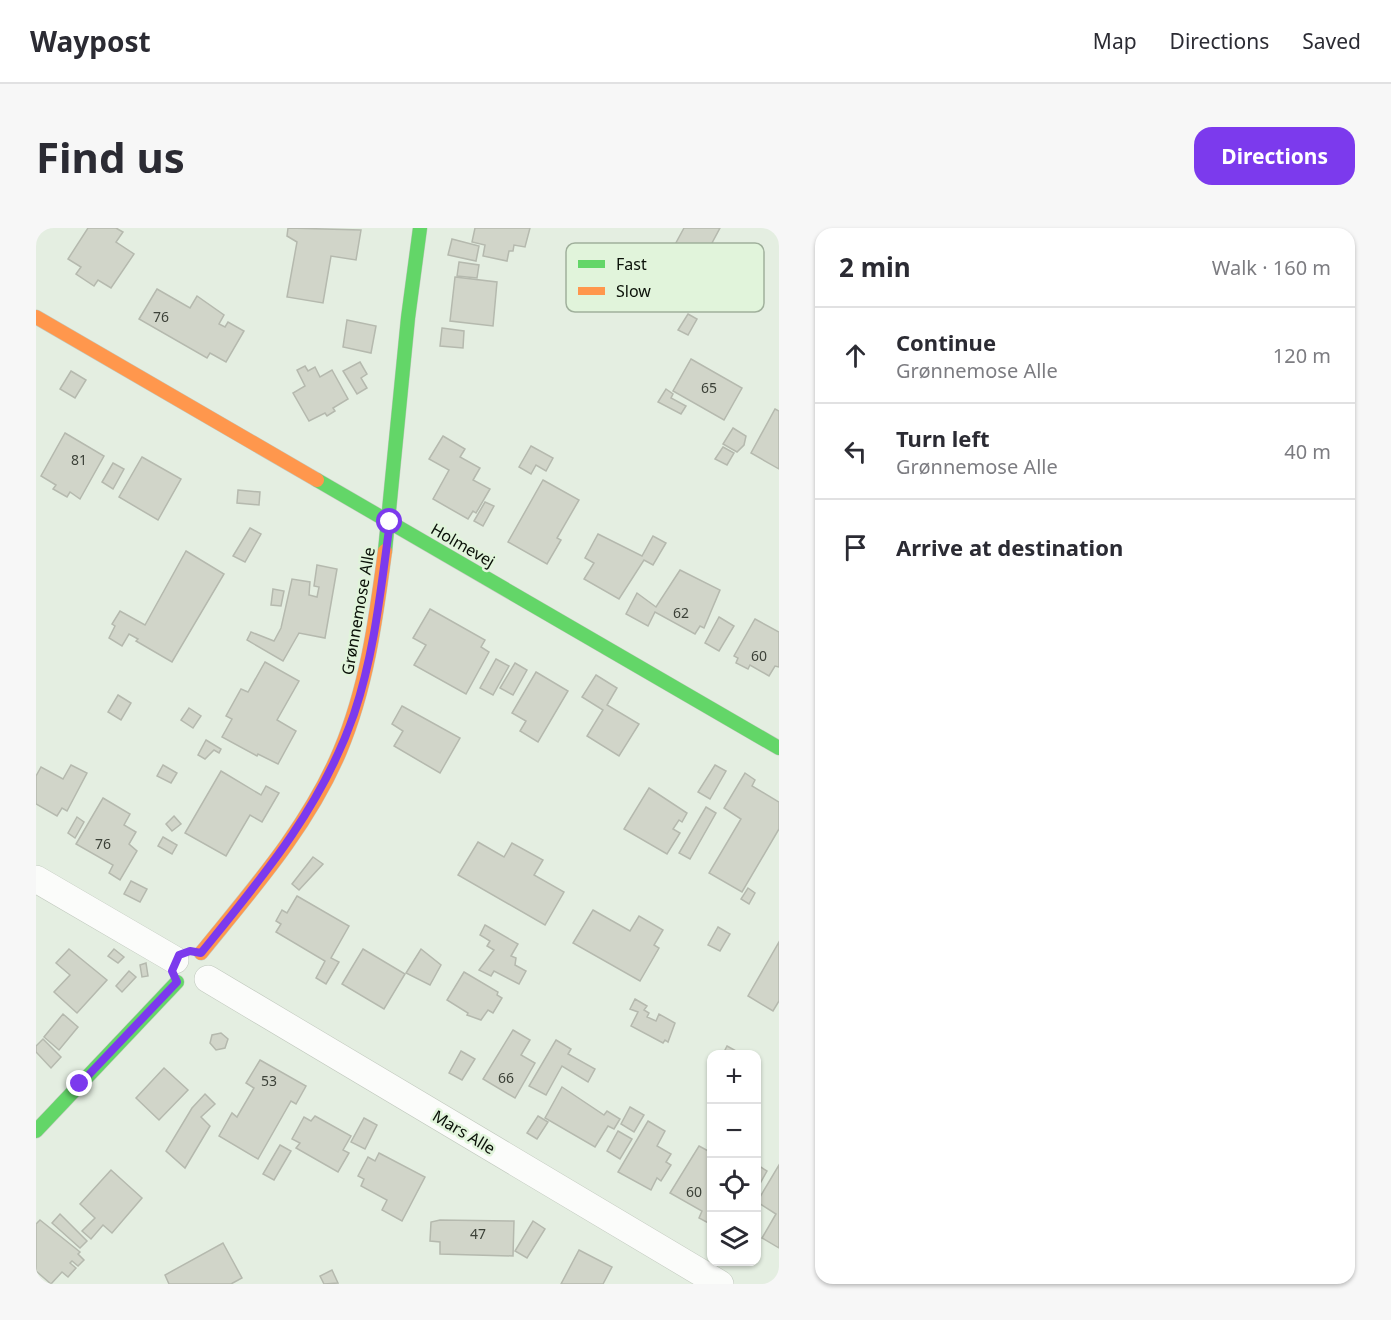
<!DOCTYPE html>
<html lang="en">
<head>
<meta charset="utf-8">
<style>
  body { margin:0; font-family:"Noto Sans",sans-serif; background:#f7f7f7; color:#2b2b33 }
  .controls { position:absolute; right:18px; bottom:18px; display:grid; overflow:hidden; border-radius:12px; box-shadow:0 2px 4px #0004 }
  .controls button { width:54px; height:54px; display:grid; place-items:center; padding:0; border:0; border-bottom:2px solid #e1e1e2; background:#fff; color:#2b2b33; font:30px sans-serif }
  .stop { position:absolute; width:18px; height:18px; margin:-14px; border:4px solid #7c3aed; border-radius:50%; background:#fff }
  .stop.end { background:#7c3aed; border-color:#fff; box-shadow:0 2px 6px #0008 }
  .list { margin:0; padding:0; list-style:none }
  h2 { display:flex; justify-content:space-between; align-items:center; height:78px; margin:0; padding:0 24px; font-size:26px }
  h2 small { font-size:20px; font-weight:400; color:#7c7c81 }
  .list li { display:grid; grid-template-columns:39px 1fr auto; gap:18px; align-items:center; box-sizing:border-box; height:96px; padding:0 24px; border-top:2px solid #e1e1e2 }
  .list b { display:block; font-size:22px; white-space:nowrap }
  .list p { margin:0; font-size:20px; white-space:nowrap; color:#7c7c81 }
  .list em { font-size:20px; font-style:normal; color:#7c7c81 }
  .icon { flex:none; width:33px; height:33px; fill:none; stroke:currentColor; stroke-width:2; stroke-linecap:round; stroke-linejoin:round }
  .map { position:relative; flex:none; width:743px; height:1056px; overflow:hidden; border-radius:18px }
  header { display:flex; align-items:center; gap:36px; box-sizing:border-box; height:84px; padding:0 30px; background:#fff; border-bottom:2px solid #e1e1e2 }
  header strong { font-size:28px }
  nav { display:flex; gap:33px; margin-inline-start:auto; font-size:21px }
  .intro { display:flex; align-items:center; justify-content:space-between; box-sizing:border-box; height:144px; padding:0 36px }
  h1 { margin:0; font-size:42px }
  .button { padding:15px 27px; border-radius:18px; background:#7c3aed; color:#fff; font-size:21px; font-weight:700 }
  main { display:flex; gap:36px; padding:0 36px }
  aside { flex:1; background:#fff; border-radius:18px; box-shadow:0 2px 4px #0004 }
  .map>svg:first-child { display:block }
</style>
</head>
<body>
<header>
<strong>Waypost</strong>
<nav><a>Map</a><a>Directions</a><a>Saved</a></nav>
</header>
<div class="intro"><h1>Find us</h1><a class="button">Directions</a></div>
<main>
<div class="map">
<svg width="743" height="1056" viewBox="0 0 743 1056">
  <rect width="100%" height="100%" fill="#e4eee1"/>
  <g fill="#d1d5c9" stroke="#b5b9ae" stroke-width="1.5">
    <path d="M52 0H80L87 4 80 14 98 26 75 60 62 52 58 58 40 46 45 39 32 31Z"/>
    <path d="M252 0 325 2 320 32 295 28 287 75 251 69 261 14 251 8Z"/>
    <path d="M439 0H494L489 19 478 17 477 23H473L471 33 447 28 449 17 436 14Z"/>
    <path d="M648 0H684L676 15 690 23 659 76 630 59 646 30 635 24Z"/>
    <path d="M416 11 443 18 440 33 412 27Z"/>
    <path d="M423 34 443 37 441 50 421 48Z"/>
    <path d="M419 49 461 54 457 98 414 93Z"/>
    <path d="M121 61 154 80 161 68 188 87 183 96 189 99 192 94 208 103 190 134 174 125 171 130 103 91Z"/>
    <path d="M652 86 661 91 652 107 642 102Z"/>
    <path d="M311 92 340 98 335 125 307 119Z"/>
    <path d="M406 100 428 103 427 120 404 118Z"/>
    <path d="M655 131 706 160 688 192 637 163Z"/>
    <path d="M324 134 331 146 325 150 331 160 321 166 307 143Z"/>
    <path d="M269 138 272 143 279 139 284 149 296 142 312 171 297 180 299 183 291 188 289 185 273 193 257 165 269 158 261 142Z"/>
    <path d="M35 143 50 152 39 170 24 161Z"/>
    <path d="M630 161 637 166 635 170 650 178 645 186 622 174Z"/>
    <path d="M739 181 743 183V241L715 225Z"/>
    <path d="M697 200 710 208 708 217 701 224 687 216Z"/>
    <path d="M29 205 68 228 44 271 34 264 31 269 17 261 20 257 5 248Z"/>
    <path d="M407 208 429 221 424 229 444 240 437 252 454 261 440 285 437 283 432 291 397 271 413 242 393 231Z"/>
    <path d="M495 218 517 230 510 243 500 237 495 246 483 239Z"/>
    <path d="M687 219 698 225 691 237 679 231Z"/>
    <path d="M106 229 145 251 122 292 83 269Z"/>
    <path d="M77 235 88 241 77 261 66 254Z"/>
    <path d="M507 252 543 272 521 310 525 312 511 336 472 314Z"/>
    <path d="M202 262 224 264 223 277 201 275Z"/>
    <path d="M449 274 458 278 447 298 438 293Z"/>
    <path d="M214 300 225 306 209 334 197 328Z"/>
    <path d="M562 306 606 328 617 308 630 315 617 337 608 332 583 371 548 351 558 335 549 330Z"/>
    <path d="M150 323 188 346 136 434 100 413 102 411 93 406 86 418 73 410 79 398 76 396 84 383 109 397Z"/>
    <path d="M281 337 301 341 289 410 263 405 247 433 211 412 215 404 238 413 245 400 256 351 274 354 273 367 281 369 283 359 278 358Z"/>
    <path d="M644 342 684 362 668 400 664 398 659 406 619 384 612 398 590 386 601 365 620 379Z"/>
    <path d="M237 361 248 363 245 378 235 377Z"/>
    <path d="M394 381 449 412 445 419 453 424 430 466 378 437 390 417 377 410Z"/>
    <path d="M683 389 698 398 683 423 669 415Z"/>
    <path d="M719 391 743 404V439L739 438 733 448 714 437 712 441 700 435 702 430 698 428Z"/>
    <path d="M460 431 473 438 457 467 444 460Z"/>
    <path d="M229 434 263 453 241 492 260 503 242 536 222 526 221 528 186 509 196 491 190 488 205 461 212 464Z"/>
    <path d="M479 435 491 442 477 467 464 460Z"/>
    <path d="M500 444 532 463 502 514 484 503 490 493 476 485Z"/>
    <path d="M560 447 581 460 571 477 603 496 583 528 551 508 567 482 546 469Z"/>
    <path d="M82 467 95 475 85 492 72 484Z"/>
    <path d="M366 478 424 510 404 545 358 518 367 503 356 496Z"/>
    <path d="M153 480 165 488 157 500 145 492Z"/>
    <path d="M170 512 185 521 183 525 178 522 169 531 162 527Z"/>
    <path d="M35 537 51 545 31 583 26 580 21 588 0 576V548L5 539 27 551Z"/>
    <path d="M127 537 141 545 135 555 121 548Z"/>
    <path d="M679 537 690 543 674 571 662 564Z"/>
    <path d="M185 543 225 567 230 558 243 565 226 594 214 587 190 628 149 605Z"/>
    <path d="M709 545 719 552 716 558 743 574V601L706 664 673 645 705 591 688 580Z"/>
    <path d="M613 560 651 585 646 594 643 592 637 601 644 605 631 626 588 601Z"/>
    <path d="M67 570 94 586 88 597 100 604 93 616 101 623 84 652 73 645 77 637 40 616Z"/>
    <path d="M670 579 680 585 654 631 643 625Z"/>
    <path d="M138 588 145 596 136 603 130 596Z"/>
    <path d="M41 589 48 594 39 610 32 605Z"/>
    <path d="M127 609 141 617 136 626 122 618Z"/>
    <path d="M442 614 468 629 476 615 507 632 498 647 528 664 509 697 422 647Z"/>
    <path d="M277 629 287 636 263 662 256 656Z"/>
    <path d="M95 653 111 661 104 674 88 666Z"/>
    <path d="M712 660 719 665 713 676 705 671Z"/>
    <path d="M261 668 313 698 295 730 303 734 290 756 280 750 289 733 240 704 245 696 240 693 246 682 251 685Z"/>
    <path d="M557 682 594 703 603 688 627 702 618 717 623 720 604 753 537 715Z"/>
    <path d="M449 697 482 716 475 728 480 730 479 737 490 743 483 756 458 743 455 748 443 742 458 722 451 718 454 713 444 707Z"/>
    <path d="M682 699 694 706 684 723 672 717Z"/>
    <path d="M743 714V773L737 783 712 768Z"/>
    <path d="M33 721 71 752 41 785 18 764 34 747 20 735Z"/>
    <path d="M78 721 88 729 82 735 72 728Z"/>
    <path d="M327 721 369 746 348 781 306 756Z"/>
    <path d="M385 721 405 737 394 757 370 745Z"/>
    <path d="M110 735 112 748 106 749 104 737Z"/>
    <path d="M93 743 100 749 86 764 80 758Z"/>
    <path d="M428 744 462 764 461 767 466 770 457 785 452 782 445 792 431 787 432 785 411 772Z"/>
    <path d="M599 771 611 778 608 782 613 785 611 789 620 793 623 786 639 795 632 814 629 812 627 815 595 798 602 784 594 781Z"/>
    <path d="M27 786 42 799 23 822 8 809Z"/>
    <path d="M477 802 494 812 485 827 499 835 479 870 447 851Z"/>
    <path d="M185 805 192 811 189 820 180 822 174 815 176 807Z"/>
    <path d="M7 811 25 829 15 840 0 824V818Z"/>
    <path d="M520 812 535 821 532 826 559 841 552 854 526 838 510 867 493 858Z"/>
    <path d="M691 818 702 824 701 826H687Z"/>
    <path d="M425 823 439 831 426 852 413 845Z"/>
    <path d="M224 832 270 858 260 876 255 873 222 931 183 908 196 885 201 889 218 860 210 855Z"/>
    <path d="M128 840 152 862 123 892 100 870Z"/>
    <path d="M526 859 568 887 571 883 584 891 578 901 572 898 559 919 509 890Z"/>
    <path d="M169 866 179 876 165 889 174 898 149 940 130 923 156 880Z"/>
    <path d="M594 879 608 887 598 904 585 896Z"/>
    <path d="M279 888 315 908 307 922 313 925 302 944 260 920 264 915 256 911 268 889 275 893Z"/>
    <path d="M502 888 512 894 501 911 491 905Z"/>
    <path d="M328 890 341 897 329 921 315 914Z"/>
    <path d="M612 893 629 903 621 918 635 926 630 934 635 937 625 953 621 950 615 962 582 944Z"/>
    <path d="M582 903 596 911 584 931 571 923Z"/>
    <path d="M244 917 255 923 238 952 227 946Z"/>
    <path d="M663 918 676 925V997L663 990 666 983 634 965Z"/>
    <path d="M343 925 389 949 366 993 346 982 351 972 325 958 328 951 322 948 332 929 339 933Z"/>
    <path d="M720 936 731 943 721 961H720Z"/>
    <path d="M743 937V1020L726 1010 740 986 721 974Z"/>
    <path d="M75 942 106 970 76 1005 67 997 55 1011 46 1003 59 990 44 976Z"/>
    <path d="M24 986 51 1013 44 1020 16 995Z"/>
    <path d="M4 992 44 1024 42 1026 48 1032 42 1038 36 1033 34 1035 40 1040 32 1049 26 1044 15 1056 0 1043V996Z"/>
    <path d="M404 992 478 993 477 1028 404 1026V1014L394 1013 395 994Z"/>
    <path d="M497 993 509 1001 491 1030 479 1023Z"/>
    <path d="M187 1015 206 1050 195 1056H133L129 1047Z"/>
    <path d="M543 1022 576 1039 567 1056H525Z"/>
    <path d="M296 1042 302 1055 288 1056 284 1048Z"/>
  </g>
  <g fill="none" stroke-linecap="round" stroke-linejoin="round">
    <defs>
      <g id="street">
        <path d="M0 651 139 732"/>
        <path d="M172 751 684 1056"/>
      </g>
      <g id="fast">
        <path d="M281 252 743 520"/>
        <path d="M349 323 372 90 384 0"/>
        <path d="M0 903 141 754"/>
      </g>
      <g id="slow">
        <path d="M0 89 281 252"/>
        <path d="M165 725C216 662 272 599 304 523 331 459 340 390 349 323"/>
      </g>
    </defs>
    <use href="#street" stroke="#c1c9be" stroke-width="28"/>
    <use href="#fast" stroke="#c1c9be" stroke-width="15"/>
    <use href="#slow" stroke="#c1c9be" stroke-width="15"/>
    <use href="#street" stroke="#fbfcfa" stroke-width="27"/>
    <use href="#fast" stroke="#63d668" stroke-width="14"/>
    <use href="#slow" stroke="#ff974d" stroke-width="14"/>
  </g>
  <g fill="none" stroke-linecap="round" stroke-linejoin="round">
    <path stroke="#7c3aed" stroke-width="8" d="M44 856 141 754 136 743 143 727 154 723 165 725C226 650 286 579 318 486 339 424 345 358 354 294"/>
  </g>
  <g text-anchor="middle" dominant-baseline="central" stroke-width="5" stroke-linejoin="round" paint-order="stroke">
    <g font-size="14" fill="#3c4138">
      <text x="125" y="88">76</text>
      <text x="673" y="159">65</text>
      <text x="43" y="231">81</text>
      <text x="645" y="384">62</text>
      <text x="723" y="427">60</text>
      <text x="67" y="615">76</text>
      <text x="470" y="849">66</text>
      <text x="233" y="852">53</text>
      <text x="658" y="963">60</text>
      <text x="442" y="1005">47</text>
    </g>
    <g font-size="16" fill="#0a1008" stroke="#e1f4db">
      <text transform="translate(427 317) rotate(30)">Holmevej</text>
      <text transform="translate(322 383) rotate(-80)">Grønnemose Alle</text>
      <text transform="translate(428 904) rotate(31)">Mars Alle</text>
    </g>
  </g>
  <rect x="530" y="15" width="198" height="69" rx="9" fill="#e1f4db" stroke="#a0b09c" stroke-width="1.5"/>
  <rect x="542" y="32" width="27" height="8" fill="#63d668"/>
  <rect x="542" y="59" width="27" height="8" fill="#ff974d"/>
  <g font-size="16" fill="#0a1008">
    <text x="580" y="42">Fast</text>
    <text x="580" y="69">Slow</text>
  </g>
</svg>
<div class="controls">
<button>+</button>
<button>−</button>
<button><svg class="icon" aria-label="locate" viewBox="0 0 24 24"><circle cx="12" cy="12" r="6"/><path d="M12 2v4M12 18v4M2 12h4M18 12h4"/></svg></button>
<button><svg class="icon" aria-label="layers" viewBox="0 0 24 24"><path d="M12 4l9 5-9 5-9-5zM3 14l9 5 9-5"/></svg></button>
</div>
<div class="stop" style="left:354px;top:294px"></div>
<div class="stop end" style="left:44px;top:856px"></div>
</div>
<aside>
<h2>2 min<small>Walk · 160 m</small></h2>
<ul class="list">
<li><svg class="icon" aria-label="ahead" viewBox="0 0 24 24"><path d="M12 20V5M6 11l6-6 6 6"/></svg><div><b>Continue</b><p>Grønnemose Alle</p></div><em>120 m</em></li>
<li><svg class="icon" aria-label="left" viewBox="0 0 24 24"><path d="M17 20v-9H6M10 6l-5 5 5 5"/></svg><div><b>Turn left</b><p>Grønnemose Alle</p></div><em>40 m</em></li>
<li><svg class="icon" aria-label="arrive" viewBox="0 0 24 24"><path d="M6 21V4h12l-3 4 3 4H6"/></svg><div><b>Arrive at destination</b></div></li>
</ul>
</aside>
</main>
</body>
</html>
